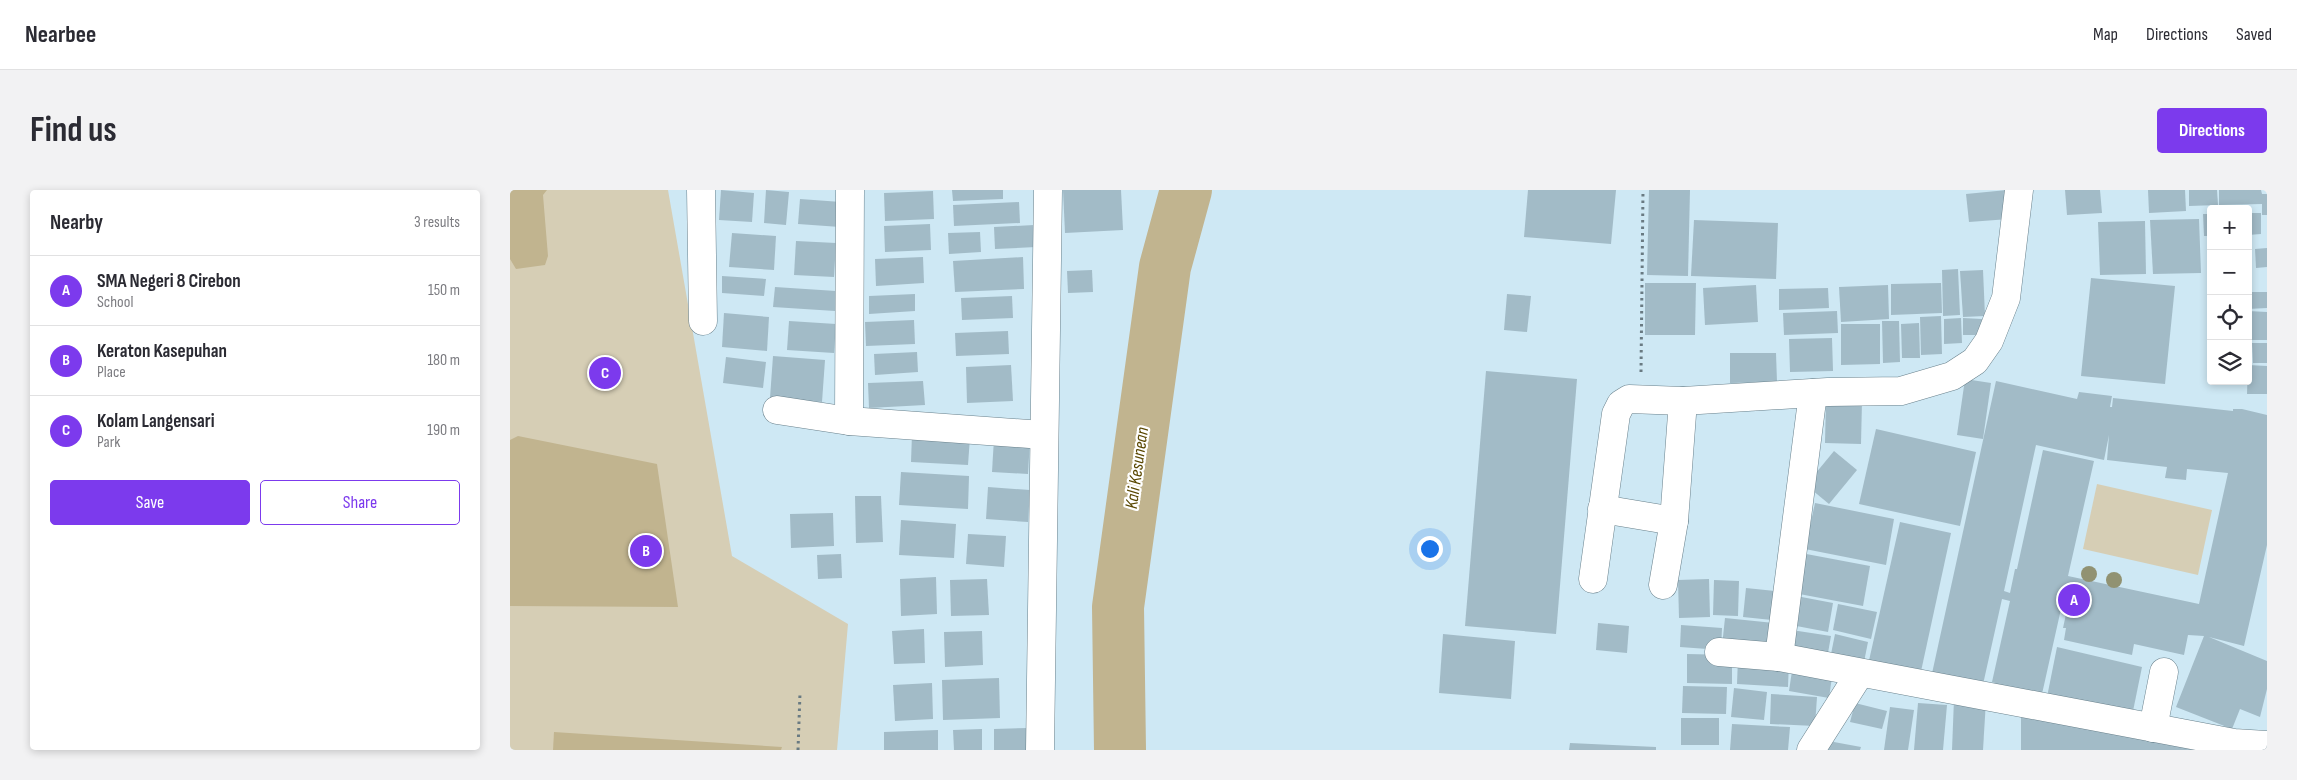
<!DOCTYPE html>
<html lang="en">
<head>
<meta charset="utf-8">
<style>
  body { margin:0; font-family:"Sofia Sans Condensed",sans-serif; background:#f2f2f3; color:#2b2b33 }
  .controls { position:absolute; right:15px; top:15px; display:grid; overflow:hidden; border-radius:5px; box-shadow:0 2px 8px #0003 }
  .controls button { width:45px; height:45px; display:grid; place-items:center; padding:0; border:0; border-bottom:1px solid #e1e1e2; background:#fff; color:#2b2b33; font:25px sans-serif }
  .you { position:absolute; left:919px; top:358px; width:18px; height:18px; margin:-12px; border:4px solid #fff; border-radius:50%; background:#1a73e8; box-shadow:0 0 0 8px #1a73e833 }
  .badge { display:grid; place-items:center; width:32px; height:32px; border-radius:50%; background:#7c3aed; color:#fff; font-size:16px; font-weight:700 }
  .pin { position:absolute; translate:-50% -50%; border:2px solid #fff; box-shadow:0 1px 5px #0006 }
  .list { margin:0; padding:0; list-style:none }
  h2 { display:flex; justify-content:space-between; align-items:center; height:65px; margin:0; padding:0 20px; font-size:21px }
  h2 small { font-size:16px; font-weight:400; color:#7c7c81 }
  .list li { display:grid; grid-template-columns:32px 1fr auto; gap:15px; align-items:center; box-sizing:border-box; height:70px; padding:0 20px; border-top:1px solid #e1e1e2 }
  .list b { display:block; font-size:19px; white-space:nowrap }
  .list p { margin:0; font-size:16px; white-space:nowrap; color:#7c7c81 }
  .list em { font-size:16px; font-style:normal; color:#7c7c81 }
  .actions { display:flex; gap:10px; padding:15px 20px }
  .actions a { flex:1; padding:11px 0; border:1px solid #7c3aed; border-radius:5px; text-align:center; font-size:18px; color:#7c3aed }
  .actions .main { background:#7c3aed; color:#fff }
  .icon { flex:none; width:28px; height:28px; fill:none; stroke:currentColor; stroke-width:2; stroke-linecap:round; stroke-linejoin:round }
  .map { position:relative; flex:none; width:1757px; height:560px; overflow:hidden; border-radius:5px }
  header { display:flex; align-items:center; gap:30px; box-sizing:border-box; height:70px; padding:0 25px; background:#fff; border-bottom:1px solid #e1e1e2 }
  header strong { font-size:24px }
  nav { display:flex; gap:28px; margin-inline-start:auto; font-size:18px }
  .intro { display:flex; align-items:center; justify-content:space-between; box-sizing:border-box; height:120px; padding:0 30px }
  h1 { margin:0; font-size:35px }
  .button { padding:12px 22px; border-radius:5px; background:#7c3aed; color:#fff; font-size:18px; font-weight:700 }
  main { display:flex; gap:30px; padding:0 30px }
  aside { flex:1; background:#fff; border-radius:5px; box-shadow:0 2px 8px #0003 }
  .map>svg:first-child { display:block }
</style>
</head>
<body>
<header>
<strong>Nearbee</strong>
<nav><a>Map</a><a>Directions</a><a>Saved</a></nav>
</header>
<div class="intro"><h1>Find us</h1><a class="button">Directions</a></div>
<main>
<aside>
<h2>Nearby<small>3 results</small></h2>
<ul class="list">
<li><span class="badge">A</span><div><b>SMA Negeri 8 Cirebon</b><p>School</p></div><em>150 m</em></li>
<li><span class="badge">B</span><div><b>Keraton Kasepuhan</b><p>Place</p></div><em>180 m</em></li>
<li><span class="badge">C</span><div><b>Kolam Langensari</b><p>Park</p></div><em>190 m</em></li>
</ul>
<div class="actions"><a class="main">Save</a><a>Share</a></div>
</aside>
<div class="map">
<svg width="1757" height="560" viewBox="0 0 1757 560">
  <rect width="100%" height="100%" fill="#cee8f4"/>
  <g fill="#d6ceb5">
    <path d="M0 0H158L222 366 338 434 327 560H0Z"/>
    <path d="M1587 294 1702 320 1688 385 1573 359Z"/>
  </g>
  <g fill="#c1b48f">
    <path d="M0 0H37L33 5 38 66 35 75 6 79 0 69Z"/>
    <path d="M8 246 147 274 168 417 0 416V250Z"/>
    <path d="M44 542 272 557 271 560H43Z"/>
  </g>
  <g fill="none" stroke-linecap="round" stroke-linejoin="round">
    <path stroke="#c1b48f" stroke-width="52" d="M610 560 608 417 655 77 676 0"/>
  </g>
  <g fill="#a2bbc7" fill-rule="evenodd">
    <path d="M211 0 244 3 242 32 209 30Z"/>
    <path d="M256 0 279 2 276 35 254 33Z"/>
    <path d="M442 0H493V9L443 11Z"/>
    <path d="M553 0H611L613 40 555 43Z"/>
    <path d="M1018 0H1106L1101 54 1014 47Z"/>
    <path d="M1139 0H1180L1178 86 1137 85Z"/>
    <path d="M1497 0 1499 29 1459 32 1456 4Z"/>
    <path d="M1555 0H1590L1592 23 1557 25Z"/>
    <path d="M1638 0H1675L1676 21 1639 23Z"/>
    <path d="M1679 0H1707L1708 15 1679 16Z"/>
    <path d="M1709 0H1751L1752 4H1757V25H1752V14L1709 15Z"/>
    <path d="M423 1 424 29 375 31 374 3Z"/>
    <path d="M290 9 331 12 330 37 288 34Z"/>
    <path d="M509 12 510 33 444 36 443 15Z"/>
    <path d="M1738 23H1751V44L1738 45Z"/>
    <path d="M1693 24H1701V46H1694Z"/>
    <path d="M1689 29 1691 83 1643 84 1640 30Z"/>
    <path d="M1184 30 1268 33 1266 89 1181 86Z"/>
    <path d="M1635 31 1636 84 1590 85 1588 32Z"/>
    <path d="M420 34 421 60 375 62 374 36Z"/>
    <path d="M524 35 526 57 485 59 484 37Z"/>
    <path d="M470 42 471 62 439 64 438 43Z"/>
    <path d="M222 43 266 46 264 80 219 77Z"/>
    <path d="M286 51 326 53 324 87 284 85Z"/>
    <path d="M1757 58V77L1746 78 1745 59Z"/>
    <path d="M413 67 414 93 366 96 365 69Z"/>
    <path d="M513 67 514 99 445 102 443 71Z"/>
    <path d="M1448 79 1450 125 1433 126 1432 80Z"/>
    <path d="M582 80 583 102 558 103 557 81Z"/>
    <path d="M1473 80 1475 126 1453 127 1450 81Z"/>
    <path d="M212 86 256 89 254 106 212 103Z"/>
    <path d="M1581 88 1665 96 1655 194 1571 186Z"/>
    <path d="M1135 93H1186L1185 145H1135Z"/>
    <path d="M1431 93 1432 123 1381 125V94Z"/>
    <path d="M1246 95 1248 132 1195 135 1193 98Z"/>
    <path d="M1378 95 1379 129 1331 132 1329 97Z"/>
    <path d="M265 97 326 101 325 121 263 117Z"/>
    <path d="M1318 98 1319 118 1269 120V99Z"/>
    <path d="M1738 102H1757V118L1738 119Z"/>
    <path d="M405 104V121L359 124V106Z"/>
    <path d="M997 104 1021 106 1017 142 994 140Z"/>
    <path d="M502 106 503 128 452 130 451 108Z"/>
    <path d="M1327 121 1328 143 1274 145 1273 123Z"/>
    <path d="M1738 121 1757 122V150H1738Z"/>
    <path d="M214 123 259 127 257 161 212 157Z"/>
    <path d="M1431 126 1432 164 1411 165 1410 127Z"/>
    <path d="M1451 128 1452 153 1434 154V129Z"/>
    <path d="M1453 128 1472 129V145H1453Z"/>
    <path d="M404 130 405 154 356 156 355 132Z"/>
    <path d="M279 131 326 134 324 163 277 160Z"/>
    <path d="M1372 131H1389L1390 172 1373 173Z"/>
    <path d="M1409 133 1410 168H1392L1391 134Z"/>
    <path d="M1331 134H1370V174L1331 175Z"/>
    <path d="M498 141 499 164 446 166 445 143Z"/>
    <path d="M1322 148 1323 181 1280 182 1279 149Z"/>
    <path d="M1742 153H1757V173H1743Z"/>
    <path d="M407 162 408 182 365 185 364 164Z"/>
    <path d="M1220 163H1266L1267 192 1220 193Z"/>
    <path d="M263 166 315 170 312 212 260 208Z"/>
    <path d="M216 167 256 172 253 198 213 193Z"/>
    <path d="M501 175 503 211 457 213 456 177Z"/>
    <path d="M1738 175 1757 176V204H1737Z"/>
    <path d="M976 181 1067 189 1046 444 955 436Z"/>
    <path d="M1455 189 1481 193 1473 249 1447 245Z"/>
    <path d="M413 191 415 215 359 218 358 193Z"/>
    <path d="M1486 191 1567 209 1569 202 1602 206 1600 217H1602L1603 208 1723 221V219H1732L1757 225V355L1734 456 1699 447 1757 471V499L1750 527 1730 519 1722 539 1666 517 1694 446 1678 445 1674 465 1624 454 1622 465 1554 450 1556 438H1553L1558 415 1549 413 1548 418 1551 419 1532 504 1482 501 1485 493 1482 492 1500 411 1492 409 1472 499 1421 488ZM1599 245 1597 270 1657 277 1655 288 1676 290 1677 279 1718 283 1689 414 1558 386 1584 271 1533 260 1507 379H1505L1500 403 1494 401 1526 255 1594 270Z"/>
    <path d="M1316 210 1352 211 1351 254 1315 253Z"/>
    <path d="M1366 239 1466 262 1450 336 1349 314Z"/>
    <path d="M402 244 460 247 458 275 401 272Z"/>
    <path d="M484 248 520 250 518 284 482 282Z"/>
    <path d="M1324 261 1347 280 1319 314 1296 295Z"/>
    <path d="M391 282 459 286 458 319 389 315Z"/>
    <path d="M478 297 520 300 518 332 476 329Z"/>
    <path d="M345 306H371L373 352 346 353Z"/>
    <path d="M1305 313 1384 329 1376 375 1295 359Z"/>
    <path d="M323 323 324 356 281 358 280 324Z"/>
    <path d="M391 330 446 334 444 368 389 365Z"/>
    <path d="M1390 332 1441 343 1410 486 1358 475Z"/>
    <path d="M458 344 496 346 494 377 456 374Z"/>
    <path d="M1291 363 1360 376 1353 416 1284 403Z"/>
    <path d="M331 364 332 388 308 389 307 365Z"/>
    <path d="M426 387 427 424 391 426 390 389Z"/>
    <path d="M477 389 479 425 441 426 440 390Z"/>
    <path d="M1199 389 1200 427 1169 428 1168 390Z"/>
    <path d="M1204 390 1229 391 1228 426 1203 425Z"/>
    <path d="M1236 398 1265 401 1262 430 1233 427Z"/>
    <path d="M1281 405 1323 413 1318 442 1276 434Z"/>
    <path d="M1328 414 1367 422 1361 449 1323 440Z"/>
    <path d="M1215 428 1264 433 1261 461 1212 456Z"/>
    <path d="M1088 433 1119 436 1117 463 1086 460Z"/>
    <path d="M1171 435 1212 438 1211 460 1170 457Z"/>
    <path d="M414 439 415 473 384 474 382 441Z"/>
    <path d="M1275 439 1321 446 1316 474 1271 466Z"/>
    <path d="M472 441 473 475 435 477 434 442Z"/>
    <path d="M933 444 1005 451 1001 509 929 503Z"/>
    <path d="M1325 444 1358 452 1352 482 1319 474Z"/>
    <path d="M1547 457 1632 477 1622 526 1537 507Z"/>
    <path d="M1177 464 1222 465V494L1177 493Z"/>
    <path d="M1228 468 1279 471 1278 497 1227 494Z"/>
    <path d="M1283 474 1323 480 1319 508 1279 501Z"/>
    <path d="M489 488 490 528 433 530 432 490Z"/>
    <path d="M422 493 423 529 385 531 383 495Z"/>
    <path d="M1173 496 1217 497 1216 524 1172 523Z"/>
    <path d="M1224 498 1257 502 1254 530 1221 527Z"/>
    <path d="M1261 504 1307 507 1305 536 1260 534Z"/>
    <path d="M1444 509 1476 510 1473 560H1442Z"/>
    <path d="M1345 513 1377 521 1372 539 1340 532Z"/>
    <path d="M1408 513 1437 515 1433 560H1404Z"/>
    <path d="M1380 517 1404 520 1398 560H1374Z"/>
    <path d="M1511 525 1712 560H1511Z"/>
    <rect x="1171" y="528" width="38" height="27"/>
    <path d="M1222 534 1280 537 1278 560H1220Z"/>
    <path d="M519 538 520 560H484V539Z"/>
    <path d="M472 539V560H444L443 540Z"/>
    <path d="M428 540V560H374V542Z"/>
    <path d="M1313 550 1351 557 1350 560H1307Z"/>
    <path d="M1060 553 1146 557V560H1059Z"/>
  </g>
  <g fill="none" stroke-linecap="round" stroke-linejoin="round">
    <defs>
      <g id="minor">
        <path d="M191 0 193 131"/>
        <path d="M267 220 339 231 533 245"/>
        <path d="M339 231 340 0"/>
        <path d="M1092 319 1164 331"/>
        <path d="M1083 389 1106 224 1111 214 1119 209 1173 211 1318 202 1391 201 1442 186 1465 171 1479 151 1496 108 1509 0"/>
        <path d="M1153 395 1164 331 1173 211"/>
        <path d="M1209 462 1269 467 1724 553 1757 555"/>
        <path d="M1269 467 1303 203"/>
        <path d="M1643 538 1654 482"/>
        <path d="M530 560 538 0"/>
        <path d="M1301 560 1350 483"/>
      </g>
    </defs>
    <use href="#minor" stroke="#69818c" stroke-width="29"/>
    <g stroke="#697a82" stroke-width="3" stroke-dasharray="2.5 4" stroke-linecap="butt">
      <path d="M1131 182 1133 0"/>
      <path d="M288 560 290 503"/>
    </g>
    <use href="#minor" stroke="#fff" stroke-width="28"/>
  </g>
  <g fill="#919272">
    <circle cx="1579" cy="384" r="8"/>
    <circle cx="1604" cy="390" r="8"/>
  </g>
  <g text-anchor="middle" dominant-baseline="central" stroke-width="4.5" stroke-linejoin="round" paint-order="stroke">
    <g font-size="18" font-style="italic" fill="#594700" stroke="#fff">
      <text transform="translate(627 278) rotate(-82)">Kali Kesunean</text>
    </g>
  </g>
</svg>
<div class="controls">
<button>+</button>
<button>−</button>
<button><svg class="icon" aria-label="locate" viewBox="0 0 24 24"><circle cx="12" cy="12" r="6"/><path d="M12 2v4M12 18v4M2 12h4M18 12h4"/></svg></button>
<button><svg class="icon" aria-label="layers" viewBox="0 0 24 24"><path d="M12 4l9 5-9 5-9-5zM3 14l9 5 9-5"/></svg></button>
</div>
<div class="you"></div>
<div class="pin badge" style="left:1564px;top:410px">A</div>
<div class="pin badge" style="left:136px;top:361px">B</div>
<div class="pin badge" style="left:95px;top:183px">C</div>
</div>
</main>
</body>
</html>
